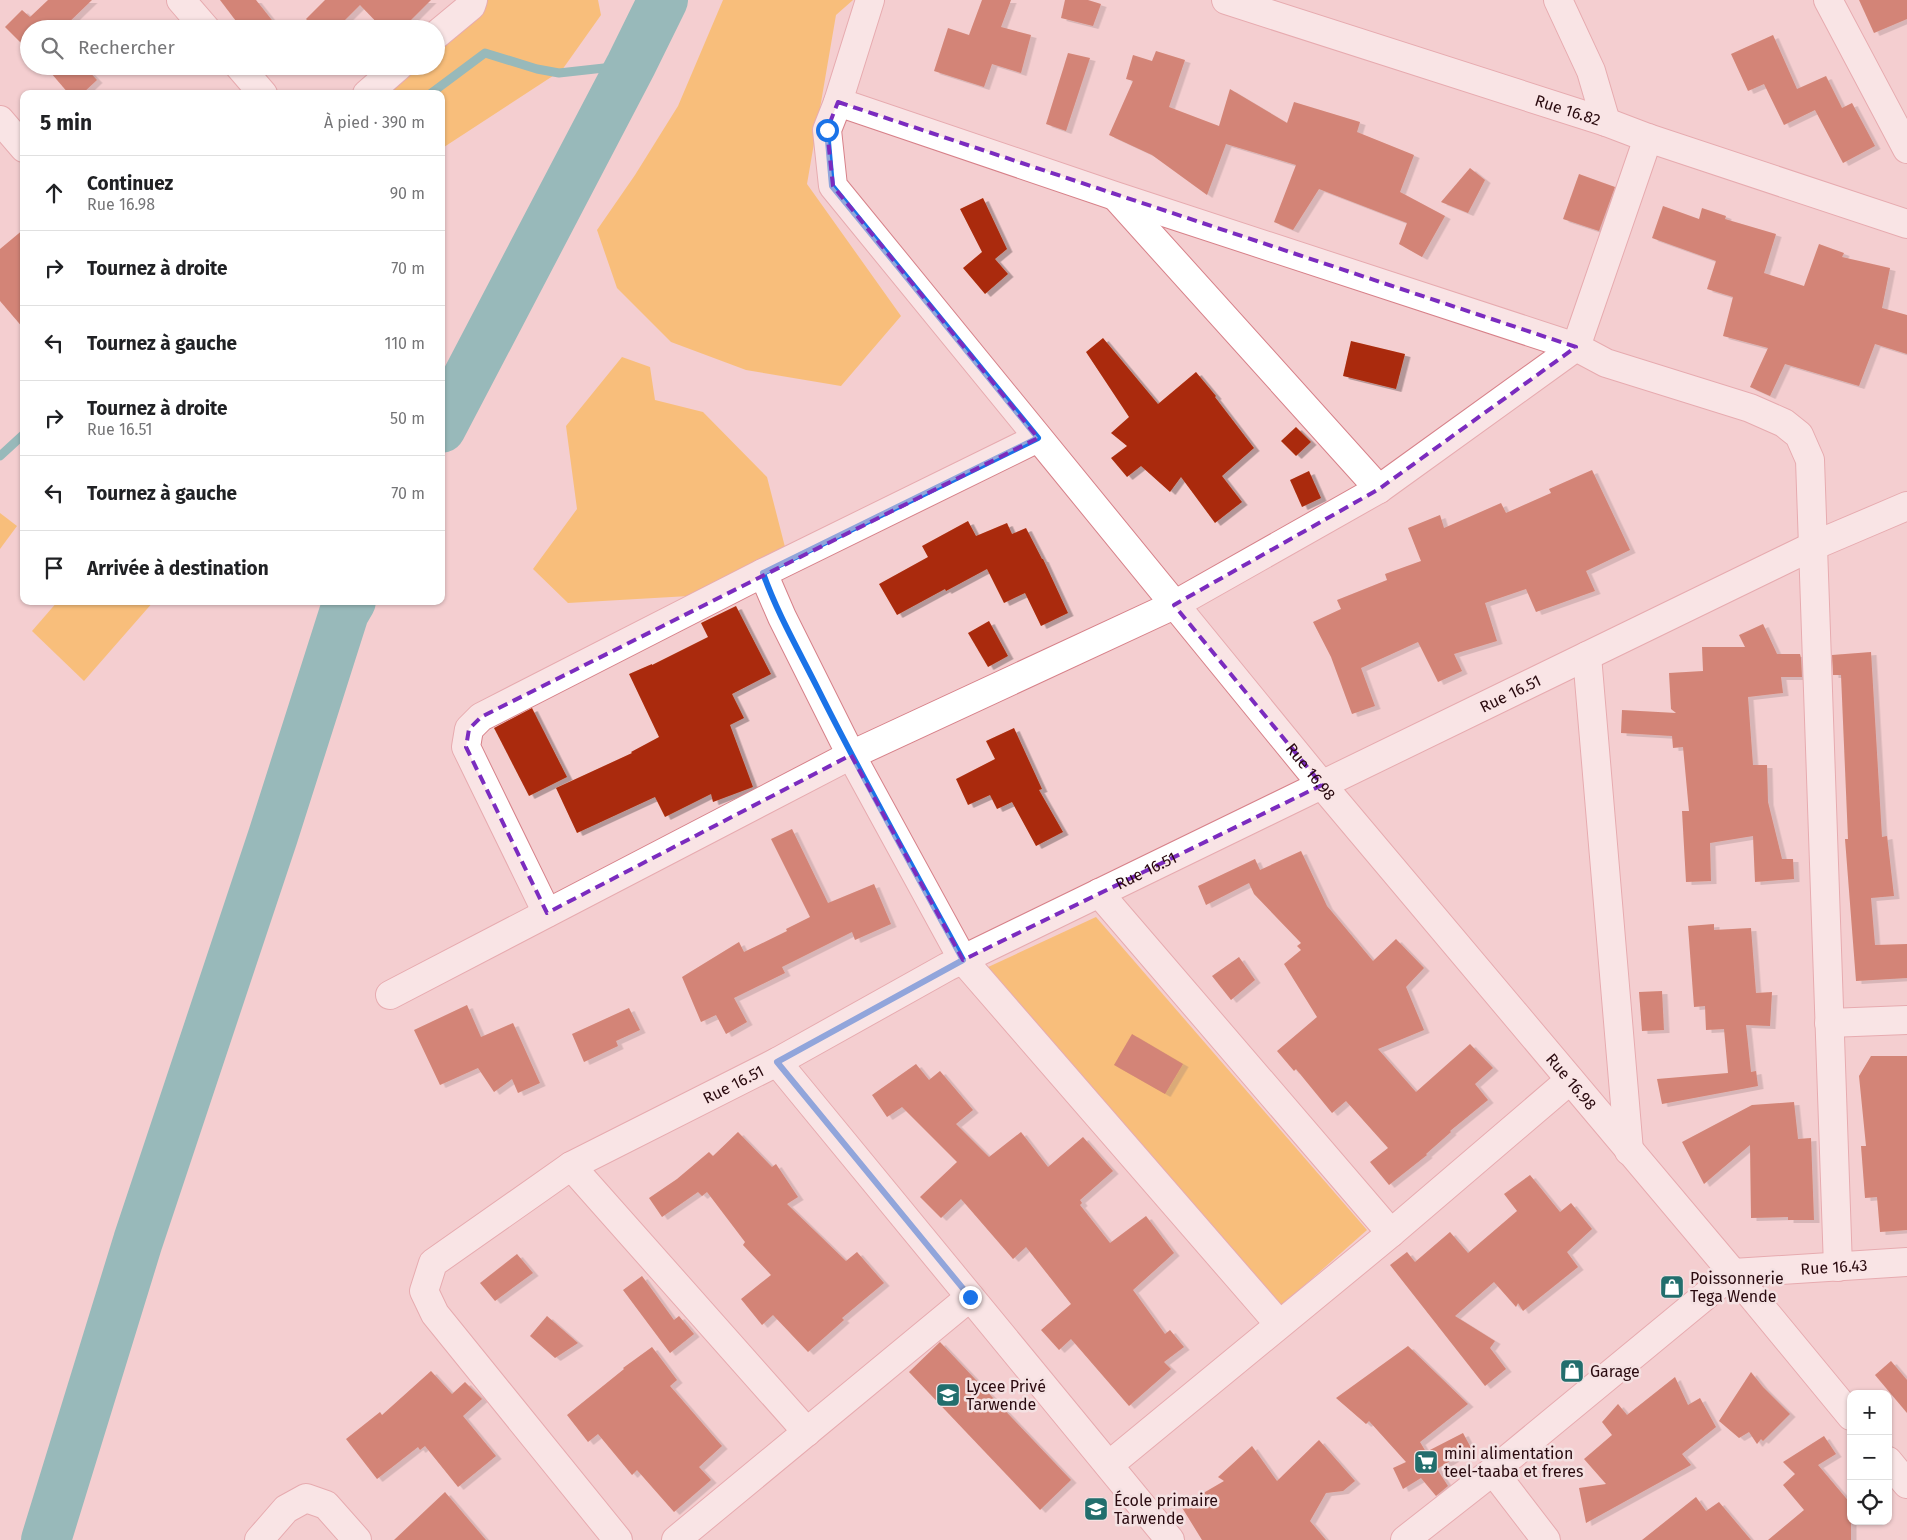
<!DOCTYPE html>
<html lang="fr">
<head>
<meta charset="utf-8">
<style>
  body { margin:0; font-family:"Fira Sans",sans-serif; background:#f2f2f2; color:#202124 }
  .controls { position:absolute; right:15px; bottom:15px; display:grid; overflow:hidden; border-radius:10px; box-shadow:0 1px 4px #0004 }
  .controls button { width:45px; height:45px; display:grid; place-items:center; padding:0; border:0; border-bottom:1px solid #e0e0e0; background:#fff; color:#202124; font:25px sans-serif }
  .stop { position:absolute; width:15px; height:15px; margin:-11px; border:4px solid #1a73e8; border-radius:50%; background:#fff }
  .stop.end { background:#1a73e8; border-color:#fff; box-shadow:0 1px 5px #0008 }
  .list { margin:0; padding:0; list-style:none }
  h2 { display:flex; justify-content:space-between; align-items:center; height:65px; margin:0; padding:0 20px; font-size:21px }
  h2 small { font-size:16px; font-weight:400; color:#757577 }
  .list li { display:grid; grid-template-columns:32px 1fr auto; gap:15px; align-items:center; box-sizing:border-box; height:75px; padding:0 20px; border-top:1px solid #e0e0e0 }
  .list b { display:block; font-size:19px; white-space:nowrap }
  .list p { margin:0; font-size:16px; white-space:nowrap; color:#757577 }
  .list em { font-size:16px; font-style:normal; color:#757577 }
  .icon { flex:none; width:28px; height:28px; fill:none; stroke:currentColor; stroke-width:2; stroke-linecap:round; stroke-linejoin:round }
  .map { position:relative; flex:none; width:1907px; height:1540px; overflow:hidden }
  .search { position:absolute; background:#fff; box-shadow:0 1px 4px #0004; left:20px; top:20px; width:425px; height:55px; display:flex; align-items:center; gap:12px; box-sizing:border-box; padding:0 18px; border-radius:28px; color:#757577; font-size:19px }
  .panel { position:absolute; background:#fff; box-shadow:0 1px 4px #0004; left:20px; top:90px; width:425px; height:515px; border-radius:10px }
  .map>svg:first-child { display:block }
</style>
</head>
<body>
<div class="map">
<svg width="1907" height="1540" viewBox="0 0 1907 1540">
  <defs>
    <filter id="shadow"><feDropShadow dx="5.5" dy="3" stdDeviation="0" flood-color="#0004"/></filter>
  </defs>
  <rect width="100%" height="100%" fill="#f4ced0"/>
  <g fill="#fdac14">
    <path d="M488 0H598L601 15 562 70 441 149V94H386L414 66H436V46Z"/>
    <path d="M723 0H853L836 15 807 184 901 316 841 386 746 370 671 342 617 288 597 230 635 175 678 106Z"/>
    <path d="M622 357 650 367 655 400 703 412 767 477 785 547 706 595 568 603 533 569 577 509 566 426Z"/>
    <path d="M0 513 17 526 0 549Z"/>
    <path d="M58 601H154L84 681 32 631Z"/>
    <path d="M1096 917 1367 1230 1281 1306 986 968Z"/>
  </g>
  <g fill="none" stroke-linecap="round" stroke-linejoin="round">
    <g stroke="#28a09f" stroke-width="9">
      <path d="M430 94 485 53 537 69 559 73 631 65"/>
      <path d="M0 456 24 434"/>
    </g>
    <g stroke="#28a09f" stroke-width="50">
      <path d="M441 428 631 65 663 0"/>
      <path d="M46 1540 138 1241 273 836 344 613 351 601"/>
    </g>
  </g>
  <g fill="#aa2b09" filter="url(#shadow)">
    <path d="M48 0H92L62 29H29V51L5 27 22 10 30 17Z"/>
    <path d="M220 0H256L279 29H242Z"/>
    <path d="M325 0H431L402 29H383L360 5 336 29H316L306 19Z"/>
    <path d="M982 0H1011L1001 27 1031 35 1021 73 992 64 984 87 934 71 948 28 969 35Z"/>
    <path d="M1065 0H1088L1101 4 1093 26 1061 18Z"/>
    <path d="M1859 0H1907V19L1874 33Z"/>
    <path d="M1773 35 1797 89 1826 76 1842 108 1852 103 1875 146 1843 163 1815 110 1784 125 1764 84 1748 91 1731 54Z"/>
    <path d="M1156 51 1185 60 1169 107 1219 126 1230 89 1287 123 1294 102 1360 122 1357 132 1414 155 1400 192 1445 216 1422 257 1399 244 1407 223 1319 189 1293 230 1274 222 1296 165 1226 144 1207 195 1152 155 1109 135 1133 81 1126 79 1133 55 1152 61Z"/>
    <path d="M1068 53 1090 58 1066 131 1046 124Z"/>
    <path d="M45 66H84L97 80 82 94H69Z"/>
    <path d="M1470 168 1485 180 1468 213 1441 202Z"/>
    <path d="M1579 174 1615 187 1599 231 1563 219Z"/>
    <path d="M983 198 1007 249 995 259 1008 274 985 294 963 268 982 252 960 209Z"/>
    <path d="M1663 206 1699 219 1702 208 1726 216 1725 219 1776 234 1764 273 1804 286 1819 244 1844 253 1842 257 1890 268 1882 308 1907 315V354L1875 344 1859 386 1785 364 1770 396 1750 387 1768 348 1723 336 1733 297 1707 289 1716 261 1652 238Z"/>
    <path d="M24 229V329L0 301V249Z"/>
    <path d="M1103 338 1158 404 1196 372 1216 396 1215 397 1254 448 1222 476 1242 502 1215 523 1181 477 1170 492 1141 466 1127 477 1111 458 1127 446 1111 433 1129 417 1086 352Z"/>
    <path d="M1351 341 1405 354 1396 389 1343 376Z"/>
    <path d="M1296 427 1311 442 1296 456 1281 441Z"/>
    <path d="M1592 470 1630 550 1586 571 1595 591 1536 612 1526 589 1485 603 1497 641 1454 654 1462 671 1438 682 1418 642 1361 668 1375 706 1352 714 1331 657 1313 622 1341 609 1337 600 1387 580 1385 574 1421 561 1408 528 1440 515 1444 528 1501 503 1506 513 1551 493 1549 489Z"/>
    <path d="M1309 471 1321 498 1302 507 1290 480Z"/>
    <path d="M968 521 976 536 1007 523 1012 534 1026 528 1042 559H1043L1068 613 1041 626 1025 593 1004 603 987 569 946 591 945 589 897 615 879 584 928 557 922 546Z"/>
    <path d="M736 606 771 674 732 694 744 718 730 725 753 787 713 802 711 794 665 817 655 797 577 833 556 788 632 753 631 752 659 737 629 674 652 664V665L708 637 701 623Z"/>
    <path d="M989 621 1008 656 988 667 968 633Z"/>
    <path d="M1763 624 1777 654H1800L1801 658 1802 677H1781L1783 693 1748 697 1753 765H1767L1768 802 1782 859H1793L1794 879 1755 882 1753 836 1710 843 1711 881 1686 882 1682 811H1689L1683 747 1673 748 1672 736 1621 733 1622 710 1676 713 1671 709 1669 673 1703 671 1702 647H1745L1739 635Z"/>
    <path d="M1871 652 1882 837 1887 836 1894 896 1871 898 1875 945 1907 944V978L1856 981 1845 839H1848L1841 675H1833L1832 655Z"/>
    <path d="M532 708 567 777 529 796 494 728Z"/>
    <path d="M1014 728 1042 789 1039 790 1063 832 1036 846 1012 802 997 809 990 795 968 805 956 779 995 759 986 741Z"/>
    <path d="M792 829 828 903 874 884 891 924 855 940 852 932 782 967 785 973 734 998 747 1022 726 1034 716 1015 701 1022 682 977 739 942 744 952 787 931 786 929 810 917 771 839Z"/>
    <path d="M1301 851 1327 906 1373 961 1396 939 1424 968 1406 987 1424 1030 1378 1049 1416 1092 1470 1044 1493 1068 1475 1084 1488 1100 1450 1131 1451 1132 1426 1154 1427 1155 1389 1185 1370 1162 1388 1148 1346 1101 1332 1113 1296 1069 1294 1071 1277 1051 1317 1017 1284 964 1301 950 1297 946 1301 943 1254 894 1249 883 1206 905 1198 886 1255 859 1260 870Z"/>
    <path d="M1714 924V930L1751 928 1756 993 1772 992 1770 1026 1746 1025 1751 1072 1756 1071 1758 1086 1662 1104 1657 1079 1728 1073 1724 1029 1706 1030 1705 1006 1694 1007 1688 926Z"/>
    <path d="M1239 957 1255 980 1231 1000 1212 976Z"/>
    <path d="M1662 991 1664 1030 1642 1031 1639 992Z"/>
    <path d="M467 1005 481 1037 513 1023 540 1083 518 1093 512 1079 494 1092 478 1068 440 1085 414 1030Z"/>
    <path d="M629 1008 640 1030 616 1041 618 1046 584 1062 572 1034Z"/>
    <path d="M1132 1034 1183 1064 1165 1094 1114 1065Z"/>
    <path d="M1871 1056H1907V1230L1880 1232 1877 1197 1865 1198 1861 1146H1866L1859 1076Z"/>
    <path d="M916 1064 929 1080 940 1071 973 1110 956 1124 989 1157 1021 1132 1048 1167 1083 1137 1113 1171 1080 1200 1082 1203 1080 1205 1110 1243 1146 1216 1174 1253 1133 1290 1165 1334 1170 1330 1184 1347 1164 1362 1171 1369 1129 1406 1071 1339 1059 1350 1041 1330 1071 1304 1026 1247 1013 1259 961 1199 941 1218 920 1197 957 1162 902 1107 887 1117 872 1095Z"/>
    <path d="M1794 1102 1798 1139 1811 1138 1814 1220H1788V1217L1751 1218 1750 1145 1704 1184 1682 1142 1752 1105Z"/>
    <path d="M738 1132 772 1167 776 1164 798 1197 787 1204 846 1261 857 1252 884 1283 842 1318 844 1320 808 1352 773 1315 762 1325 741 1299 771 1275 743 1245 745 1242 707 1192 702 1196 698 1192 662 1217 649 1198 677 1179 709 1152 713 1156Z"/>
    <path d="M1530 1175 1560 1212 1571 1203 1592 1229 1567 1252 1578 1267 1523 1311 1518 1303 1516 1307 1494 1282 1455 1316 1495 1341 1490 1348 1506 1369 1485 1386 1390 1265 1407 1252 1415 1262 1450 1232 1468 1253 1517 1211 1504 1194Z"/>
    <path d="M517 1254 533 1273 495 1301 480 1283Z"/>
    <path d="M642 1276 674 1320 679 1316 694 1334 670 1353 623 1290Z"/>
    <path d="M547 1316 578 1343 555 1358 530 1336Z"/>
    <path d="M940 1342 1071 1480 1040 1510 909 1372Z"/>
    <path d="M1408 1346 1468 1404 1420 1442 1426 1452 1463 1433 1471 1448 1437 1469 1448 1486 1436 1496 1421 1478 1403 1489 1393 1468 1406 1462 1369 1421 1366 1424 1336 1398Z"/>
    <path d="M652 1347 677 1380 670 1386 722 1446 699 1467 711 1480 674 1512 637 1470 632 1475 598 1434 588 1442 567 1415 624 1369 623 1368Z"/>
    <path d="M1891 1361 1907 1380V1413L1875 1375Z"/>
    <path d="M431 1371 452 1394 465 1382 482 1399 463 1416 496 1456 458 1487 425 1446 420 1450 418 1447 377 1479 346 1439 380 1412 382 1415Z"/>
    <path d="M1751 1372 1763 1387 1790 1414 1763 1441 1761 1439 1757 1444 1749 1432 1739 1438 1719 1421Z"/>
    <path d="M1675 1377 1688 1405 1700 1398 1716 1427 1682 1454 1691 1465 1586 1523 1579 1488 1606 1484 1584 1459 1612 1435 1602 1422 1618 1404 1627 1415Z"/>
    <path d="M1824 1436 1836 1454 1818 1465 1851 1504V1540H1768L1804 1510 1783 1485 1795 1474 1783 1462Z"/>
    <path d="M1319 1440 1355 1481 1343 1491 1326 1493 1310 1521 1326 1540H1202L1181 1506 1224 1481 1218 1477 1252 1446 1277 1481Z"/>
    <path d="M445 1492 486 1540H394Z"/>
    <path d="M1696 1497 1706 1511 1719 1502 1751 1540H1642Z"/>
  </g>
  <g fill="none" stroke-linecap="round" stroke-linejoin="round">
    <defs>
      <g id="minor">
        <path d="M181 0 206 29"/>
        <path id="s1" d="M870 0 838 102 827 130 833 186 1322 785 1733 1273 1851 1416"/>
        <path id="s2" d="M1226 0 1606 122 1648 138 1907 224"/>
        <path d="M1558 0 1591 71 1606 122"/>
        <path d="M1828 0 1907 149"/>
        <path d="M436 35 471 6 473 0"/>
        <path d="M239 66 263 94"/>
        <path d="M367 94 399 66"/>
        <path d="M838 102 1115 196 1576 347 1606 363 1750 408 1784 423 1799 435 1810 460 1838 1267"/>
        <path d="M0 120 24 148"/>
        <path d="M1116 197 1379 489"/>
        <path d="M763 573 782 617 851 755 963 960 1279 1324"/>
        <path d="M1587 656 1629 1151"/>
        <path d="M1099 893 1391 1233"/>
        <path d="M547 913 466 747 469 729 481 717 763 573 1038 438"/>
        <path d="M390 995 851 755 1174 605 1379 489 1576 347 1648 138"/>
        <path d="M1829 1023 1907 1020"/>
        <path d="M777 1062 1170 1540"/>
        <path d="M571 1166 807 1432"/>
        <path d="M1888 1461 1907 1484"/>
        <path d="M1109 1465 1391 1233 1570 1080"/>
        <path d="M1493 1471 1546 1540"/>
        <path d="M259 1540 286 1509 306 1498 326 1505 357 1540"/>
        <path id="s3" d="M618 1540 435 1314 424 1291 433 1263 571 1166 777 1062 947 967 1813 546 1907 506"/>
        <path d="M676 1540 970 1297"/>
        <path id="s4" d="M1405 1540 1493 1471 1733 1273 1907 1262"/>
      </g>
    </defs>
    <use href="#minor" stroke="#d78189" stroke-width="30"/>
    <use href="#minor" stroke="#fff" stroke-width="28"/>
  </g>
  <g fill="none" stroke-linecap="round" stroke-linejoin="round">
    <path stroke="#1a73e8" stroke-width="6" d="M827 130 832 186 1038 438 763 573C777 613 799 651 818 689 864 781 914 870 963 960L777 1062 970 1297"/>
  </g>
  <path d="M0 0H1907V1540H0ZM838 102 1576 347 1379 489 1174 605 1322 785 963 960 851 755 547 913 466 747 469 729 481 717 1038 438 833 186 827 130Z" fill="#f4ced0" fill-opacity=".55" fill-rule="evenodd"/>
  <path fill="none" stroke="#7b2cbf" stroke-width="4" stroke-dasharray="10 6" stroke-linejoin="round" d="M838 102 1576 347 1379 489 1174 605 1322 785 963 960 851 755 547 913 466 747 469 729 481 717 1038 438 833 186 827 130Z"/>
  <defs>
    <symbol id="shop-square" viewBox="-11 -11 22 22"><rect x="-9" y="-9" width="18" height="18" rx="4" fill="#226e6d" stroke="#f4e1e2"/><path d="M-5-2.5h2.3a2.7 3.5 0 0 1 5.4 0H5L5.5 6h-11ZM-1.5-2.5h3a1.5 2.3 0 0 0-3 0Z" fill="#fff"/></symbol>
    <symbol id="school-square" viewBox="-11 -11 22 22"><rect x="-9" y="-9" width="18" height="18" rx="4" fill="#226e6d" stroke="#f4e1e2"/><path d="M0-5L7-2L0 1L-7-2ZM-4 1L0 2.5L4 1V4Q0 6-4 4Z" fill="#fff"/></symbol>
    <symbol id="supermarket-square" viewBox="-11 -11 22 22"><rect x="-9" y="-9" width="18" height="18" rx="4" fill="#226e6d" stroke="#f4e1e2"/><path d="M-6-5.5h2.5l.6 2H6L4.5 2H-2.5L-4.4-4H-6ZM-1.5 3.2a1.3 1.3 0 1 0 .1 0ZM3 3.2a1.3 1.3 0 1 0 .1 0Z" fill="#fff"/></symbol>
  </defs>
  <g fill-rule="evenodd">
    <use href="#shop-square" x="1658" y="1273" width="28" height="28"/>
    <use href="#shop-square" x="1558" y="1357" width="28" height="28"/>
    <use href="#school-square" x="934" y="1381" width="28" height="28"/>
    <use href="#supermarket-square" x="1412" y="1448" width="28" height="28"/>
    <use href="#school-square" x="1082" y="1495" width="28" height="28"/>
  </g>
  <g text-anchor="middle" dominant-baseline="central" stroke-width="5" stroke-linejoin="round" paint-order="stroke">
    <g font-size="16" fill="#2a0a0f" stroke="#f4e1e2">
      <text stroke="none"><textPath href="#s2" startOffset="359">Rue 16.82</textPath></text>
      <text stroke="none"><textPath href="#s3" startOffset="1566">Rue 16.51</textPath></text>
      <text stroke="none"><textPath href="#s1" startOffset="949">Rue 16.98</textPath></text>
      <text stroke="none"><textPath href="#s3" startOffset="1161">Rue 16.51</textPath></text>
      <text stroke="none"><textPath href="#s1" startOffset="1354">Rue 16.98</textPath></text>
      <text stroke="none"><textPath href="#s3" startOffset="696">Rue 16.51</textPath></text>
      <text stroke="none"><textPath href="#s4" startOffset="524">Rue 16.43</textPath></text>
    </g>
    <g font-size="16" fill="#2a0a0f" stroke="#f4e1e2" text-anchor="start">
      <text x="1690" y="1278">Poissonnerie<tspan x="1690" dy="18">Tega Wende</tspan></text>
      <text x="1590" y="1371">Garage</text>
      <text x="966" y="1386">Lycee Privé<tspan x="966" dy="18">Tarwende</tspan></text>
      <text x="1444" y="1453">mini alimentation<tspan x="1444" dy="18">teel-taaba et freres</tspan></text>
      <text x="1114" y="1500">École primaire<tspan x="1114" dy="18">Tarwende</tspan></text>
    </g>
  </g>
</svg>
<div class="controls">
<button>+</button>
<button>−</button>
<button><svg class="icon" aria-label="locate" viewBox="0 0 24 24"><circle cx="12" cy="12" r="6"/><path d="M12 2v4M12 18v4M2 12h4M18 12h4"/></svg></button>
</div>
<div class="stop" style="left:827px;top:130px"></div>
<div class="stop end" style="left:970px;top:1297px"></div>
<div class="search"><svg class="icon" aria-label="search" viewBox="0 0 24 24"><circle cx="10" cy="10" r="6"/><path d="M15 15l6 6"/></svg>Rechercher</div>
<section class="panel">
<h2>5 min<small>À pied · 390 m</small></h2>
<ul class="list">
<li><svg class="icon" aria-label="ahead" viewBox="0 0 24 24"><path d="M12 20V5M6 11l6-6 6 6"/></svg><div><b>Continuez</b><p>Rue 16.98</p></div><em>90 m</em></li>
<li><svg class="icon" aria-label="right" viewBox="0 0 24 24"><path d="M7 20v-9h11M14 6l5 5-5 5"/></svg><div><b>Tournez à droite</b></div><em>70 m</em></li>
<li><svg class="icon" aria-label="left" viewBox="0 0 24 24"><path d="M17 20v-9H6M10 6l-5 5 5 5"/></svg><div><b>Tournez à gauche</b></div><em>110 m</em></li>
<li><svg class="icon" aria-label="right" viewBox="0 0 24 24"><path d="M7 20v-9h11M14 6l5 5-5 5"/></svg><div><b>Tournez à droite</b><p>Rue 16.51</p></div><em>50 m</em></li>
<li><svg class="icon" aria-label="left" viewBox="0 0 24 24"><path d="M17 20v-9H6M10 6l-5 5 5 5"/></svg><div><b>Tournez à gauche</b></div><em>70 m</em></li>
<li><svg class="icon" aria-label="arrive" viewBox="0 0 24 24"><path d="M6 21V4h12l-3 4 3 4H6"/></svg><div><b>Arrivée à destination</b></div></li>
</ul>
</section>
</div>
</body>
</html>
